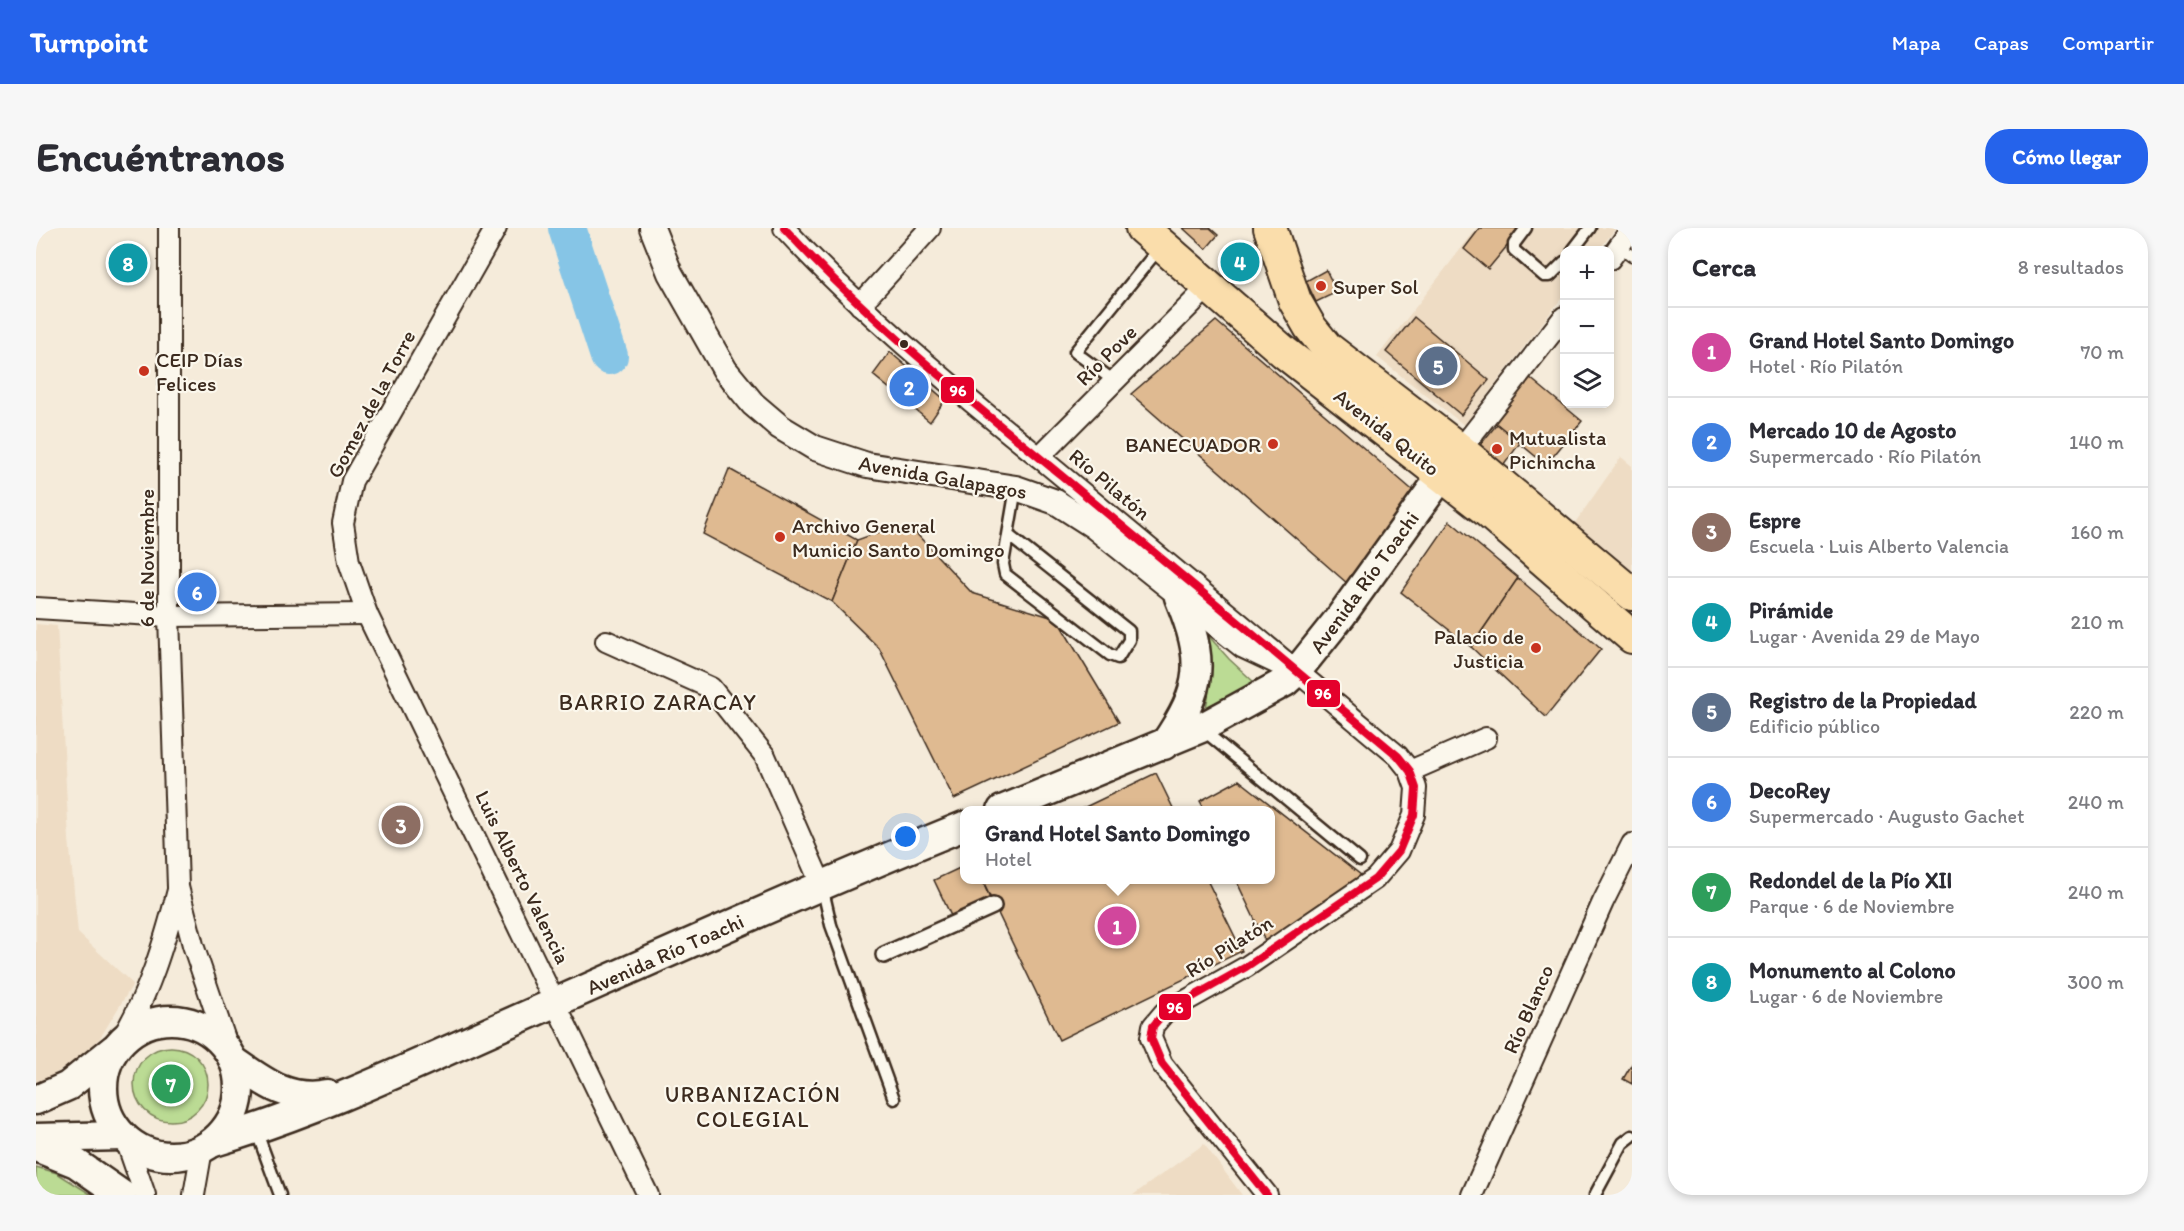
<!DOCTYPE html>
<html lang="es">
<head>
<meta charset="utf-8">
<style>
  body { margin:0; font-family:Itim,sans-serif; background:#f7f7f7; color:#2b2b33 }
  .controls { position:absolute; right:18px; top:18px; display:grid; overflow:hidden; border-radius:12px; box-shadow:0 3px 9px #0003 }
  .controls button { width:54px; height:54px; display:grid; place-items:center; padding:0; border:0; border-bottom:2px solid #e1e1e2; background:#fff; color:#2b2b33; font:30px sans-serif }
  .you { position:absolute; left:870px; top:609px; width:21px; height:21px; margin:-15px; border:4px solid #fff; border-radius:50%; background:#1a73e8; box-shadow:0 0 0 9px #1a73e833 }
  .badge { display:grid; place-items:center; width:39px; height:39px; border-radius:50%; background:#2563eb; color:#fff; font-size:20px; font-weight:700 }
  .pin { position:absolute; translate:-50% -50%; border:3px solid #fff; box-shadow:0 2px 6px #0006 }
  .popup { position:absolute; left:924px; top:578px; width:315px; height:78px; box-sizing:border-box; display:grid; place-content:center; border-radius:12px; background:#fff; filter:drop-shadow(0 2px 4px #0005); font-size:20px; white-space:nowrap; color:#7c7c81 }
  .popup b { font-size:22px; color:#2b2b33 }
  .popup::after { content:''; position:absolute; left:50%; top:100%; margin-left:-12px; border:12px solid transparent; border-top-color:#fff }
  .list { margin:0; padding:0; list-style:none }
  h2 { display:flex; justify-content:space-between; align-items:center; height:78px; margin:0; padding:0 24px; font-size:26px }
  h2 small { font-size:20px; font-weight:400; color:#7c7c81 }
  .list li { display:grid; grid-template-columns:39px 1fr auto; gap:18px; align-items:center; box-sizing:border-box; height:90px; padding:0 24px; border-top:2px solid #e1e1e2 }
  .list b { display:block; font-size:22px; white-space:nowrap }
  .list p { margin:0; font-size:20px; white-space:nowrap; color:#7c7c81 }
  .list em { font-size:20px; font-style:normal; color:#7c7c81 }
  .icon { flex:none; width:33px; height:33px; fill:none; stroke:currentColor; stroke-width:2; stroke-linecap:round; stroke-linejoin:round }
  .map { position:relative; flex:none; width:1596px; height:967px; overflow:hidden; border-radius:24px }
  header { display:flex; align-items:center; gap:36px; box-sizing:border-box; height:84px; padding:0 30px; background:#2563eb; color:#fff }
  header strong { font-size:28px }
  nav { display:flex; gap:33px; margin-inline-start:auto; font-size:21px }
  .intro { display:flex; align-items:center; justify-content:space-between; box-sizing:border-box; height:144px; padding:0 36px }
  h1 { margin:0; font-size:42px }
  .button { padding:15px 27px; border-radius:24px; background:#2563eb; color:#fff; font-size:21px; font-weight:700 }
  main { display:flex; gap:36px; padding:0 36px }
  aside { flex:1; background:#fff; border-radius:24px; box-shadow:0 3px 9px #0003 }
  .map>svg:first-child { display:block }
</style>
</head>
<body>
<header>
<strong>Turnpoint</strong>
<nav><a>Mapa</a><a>Capas</a><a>Compartir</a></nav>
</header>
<div class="intro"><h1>Encuéntranos</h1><a class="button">Cómo llegar</a></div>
<main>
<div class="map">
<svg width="1596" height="967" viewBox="0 0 1596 967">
  <rect width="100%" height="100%" fill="#f5ebda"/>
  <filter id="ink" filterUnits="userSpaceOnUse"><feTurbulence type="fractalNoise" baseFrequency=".0167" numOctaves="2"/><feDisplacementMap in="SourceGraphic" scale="12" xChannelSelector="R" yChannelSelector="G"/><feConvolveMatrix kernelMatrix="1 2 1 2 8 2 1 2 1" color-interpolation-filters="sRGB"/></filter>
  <g filter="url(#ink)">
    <g fill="#eedcc4">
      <path d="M1441 0H1580L1563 22H1528V67L1428 197 1341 129Z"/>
      <path d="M1585 229 1596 238V353L1536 299Z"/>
      <path d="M0 396 21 398 33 611 42 705 97 756 64 810 45 829 0 858Z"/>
      <path d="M1168 916 1206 967H1097Z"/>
    </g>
    <g fill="#bbdb94" stroke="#7b8259" stroke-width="1.5">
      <path d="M1162 396 1193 431 1219 455 1170 479C1178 448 1171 425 1162 396Z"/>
      <circle cx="135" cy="856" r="37"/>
      <path d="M0 939 21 945 56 967H0Z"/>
    </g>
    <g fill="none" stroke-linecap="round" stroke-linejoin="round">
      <path stroke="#86c5e6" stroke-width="38" d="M531 0 573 128"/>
    </g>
    <g fill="#dfba91" stroke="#3b2a1e" stroke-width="1.5">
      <path d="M1147 0H1174L1182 7 1170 21Z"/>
      <path d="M1444 0H1486L1452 41 1428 21Z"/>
      <path d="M1290 42 1301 64 1280 74 1270 53Z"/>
      <path d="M1378 89 1453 152 1425 187 1350 124Z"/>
      <path d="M1180 93 1381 266 1312 356 1095 166Z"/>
      <path d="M854 124 909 172 894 194 837 147Z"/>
      <path d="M1493 149 1546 193 1510 237 1457 193Z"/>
      <path d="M1461 196 1484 215 1462 245 1437 226Z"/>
      <path d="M693 241 821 312 796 374 667 306Z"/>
      <path d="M1414 293 1482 350 1435 419 1365 364Z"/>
      <path d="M849 302H877L936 365 1021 391 1083 494 918 571 843 420 796 374 821 312Z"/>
      <path d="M1482 350 1565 421 1510 489 1435 419Z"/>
      <path d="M1120 545 1138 582H1043Z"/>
      <path d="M1203 552 1330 651 1229 713 1200 652H1234V582H1169L1164 573Z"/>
      <path d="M928 638V652H946L957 678 917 692 898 652Z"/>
      <path d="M946 652H1171L1206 723 1023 812Z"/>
      <path d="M1596 836V856L1587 851Z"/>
    </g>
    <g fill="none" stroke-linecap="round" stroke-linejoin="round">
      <defs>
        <g id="service">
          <path d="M1490 0 1478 16V22L1508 48H1514L1528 34"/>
          <path d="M1583 18 1596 28"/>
          <path d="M1537 22 1554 0"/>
          <path d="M1078 153 1039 124 1125 18"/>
          <path d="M972 307 1093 403V412L1082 430 1074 427 969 346 967 336 980 260"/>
          <path d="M1167 502 1324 632"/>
          <path d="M786 658 795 697 858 871"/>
          <path d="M220 902 244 967"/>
          <path d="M1559 967 1587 915 1596 908"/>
        </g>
        <path id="pedestrian" d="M848 727 957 678"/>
        <g id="minor">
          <path d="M133 0V388L142 659 157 717 193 823"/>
          <path d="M460 0 316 253 307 295 313 334 331 386 612 967"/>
          <path d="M748 0C832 92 931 170 1026 248 1139 341 1250 434 1362 528L1374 543 1380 560 1378 587 1363 623 1339 651 1210 739 1128 785 1117 798 1115 810 1126 836 1231 967"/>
          <path d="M1574 31 1596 0"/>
          <path d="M824 77 894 0"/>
          <path d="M1424 222 1528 89"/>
          <path d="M1003 229 1172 59"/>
          <path d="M0 380 133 388 331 386"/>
          <path d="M570 413 675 460 729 528 785 656"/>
          <path d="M1374 543 1450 510"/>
          <path d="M84 814C113 766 128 716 142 662"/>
          <path d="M90 912 109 967"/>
          <path d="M158 967 166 921"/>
          <path d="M1436 967 1567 674 1596 616"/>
        </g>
        <path id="tertiary" d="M616 0 634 45 689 142 717 176 744 199 779 220 831 237 980 260 1020 274 1059 299 1208 418 1261 443"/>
        <g id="secondary">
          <path d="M1128 517C1168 459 1169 433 1143 369"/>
          <path d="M966 582 1165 500 1249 454 1261 443 1305 388 1420 228"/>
          <circle cx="135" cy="860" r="68"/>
          <path d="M198 833C228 854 253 874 291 866"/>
          <path d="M0 872 32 858 78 821"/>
          <path d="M0 910 86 908"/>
          <path d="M178 914C280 884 376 838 473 795 625 728 775 660 928 598"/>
          <path d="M0 919 40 935 86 967"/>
        </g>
        <g id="primary">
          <path d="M1106 0 1248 124 1449 281 1596 409"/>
          <path d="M1234 0 1259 73 1274 99 1291 120 1424 222 1596 366"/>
        </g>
      </defs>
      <use href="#service" stroke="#3b2a1e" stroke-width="15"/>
      <use href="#pedestrian" stroke="#3b2a1e" stroke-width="20"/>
      <use href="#minor" stroke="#3b2a1e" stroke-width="24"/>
      <use href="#tertiary" stroke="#3b2a1e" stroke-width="28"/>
      <use href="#secondary" stroke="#3b2a1e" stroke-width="33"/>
      <use href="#primary" stroke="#3b2a1e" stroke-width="36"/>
      <use href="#service" stroke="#fbf7ec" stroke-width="10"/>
      <use href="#pedestrian" stroke="#fbf7ec" stroke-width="15"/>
      <use href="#minor" stroke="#fbf7ec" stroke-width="20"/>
      <use href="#tertiary" stroke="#fbf7ec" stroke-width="24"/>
      <use href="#secondary" stroke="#fbf7ec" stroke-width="28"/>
      <use href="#primary" stroke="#faddab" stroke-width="32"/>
      <defs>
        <path id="bus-1" d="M748 0C832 92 931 170 1026 248 1139 341 1250 434 1362 528L1374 543 1380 560 1378 587 1363 623 1339 651 1210 739 1128 785 1117 798 1115 810 1126 836 1231 967"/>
      </defs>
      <use href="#bus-1" stroke="#fbf7ec" stroke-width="12"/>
      <use href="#bus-1" stroke="#e4002b" stroke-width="8"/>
    </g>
  </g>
  <g fill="#c8321e" stroke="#fbf7ec" stroke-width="2">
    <circle cx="1285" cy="58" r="6"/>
    <circle cx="108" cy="143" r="6"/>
    <circle cx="1237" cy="216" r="6"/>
    <circle cx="1461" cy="221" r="6"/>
    <circle cx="744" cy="309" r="6"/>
    <circle cx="1500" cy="420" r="6"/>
  </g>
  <circle fill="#3b2a1e" stroke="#fbf7ec" stroke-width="2" cx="868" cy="116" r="5"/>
  <g text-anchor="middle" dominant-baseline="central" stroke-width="4.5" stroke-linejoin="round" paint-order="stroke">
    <g font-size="21" fill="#3b2a1e" stroke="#fbf7ec" text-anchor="start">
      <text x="1297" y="58">Super Sol</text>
      <text x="120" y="131">CEIP Días<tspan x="120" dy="24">Felices</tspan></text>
      <text x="1473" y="209">Mutualista<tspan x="1473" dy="24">Pichincha</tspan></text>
      <text x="1225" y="216" text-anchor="end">BANECUADOR</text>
      <text x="756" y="297">Archivo General<tspan x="756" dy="24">Municio Santo Domingo</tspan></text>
      <text x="1488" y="408" text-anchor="end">Palacio de<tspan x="1488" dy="24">Justicia</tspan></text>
    </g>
    <g font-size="21" fill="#3b2a1e" stroke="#fbf7ec">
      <text transform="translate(1070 127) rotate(-45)">Río Pove</text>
      <text transform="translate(335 176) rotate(-62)">Gomez de la Torre</text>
      <text transform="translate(1351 204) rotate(38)">Avenida Quito</text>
      <text transform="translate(907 249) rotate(10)">Avenida Galapagos</text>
      <text transform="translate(1074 256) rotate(40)">Río Pilatón</text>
      <text transform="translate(110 330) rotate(-90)">6 de Noviembre</text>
      <text transform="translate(1328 354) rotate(-54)">Avenida Río Toachi</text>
      <text transform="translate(487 649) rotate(64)">Luis Alberto Valencia</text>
      <text transform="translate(1193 718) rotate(-32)">Río Pilatón</text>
      <text transform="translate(629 726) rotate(-24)">Avenida Río Toachi</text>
      <text transform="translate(1492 781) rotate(-66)">Río Blanco</text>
    </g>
    <g font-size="22" letter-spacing="1.5" fill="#3b2a1e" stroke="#fbf7ec">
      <text x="622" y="474">BARRIO ZARACAY</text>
      <text x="717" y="866">URBANIZACIÓN<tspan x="717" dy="25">COLEGIAL</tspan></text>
    </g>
  </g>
  <g stroke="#fbf7ec" stroke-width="2">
    <rect x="904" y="148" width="35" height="28" rx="6" fill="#e4002b"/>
    <rect x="1270" y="451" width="35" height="29" rx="6" fill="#e4002b"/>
    <rect x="1122" y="765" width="34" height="28" rx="6" fill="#e4002b"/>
  </g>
  <g font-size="16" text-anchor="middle" font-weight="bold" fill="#fff">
    <text x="922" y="168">96</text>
    <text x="1287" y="471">96</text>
    <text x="1139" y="785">96</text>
  </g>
</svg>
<div class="controls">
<button>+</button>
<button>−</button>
<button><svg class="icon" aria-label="layers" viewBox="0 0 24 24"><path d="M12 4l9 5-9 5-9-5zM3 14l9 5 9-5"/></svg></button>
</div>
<div class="you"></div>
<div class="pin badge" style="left:1081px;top:698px;background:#d1479c">1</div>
<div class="popup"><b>Grand Hotel Santo Domingo</b>Hotel</div>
<div class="pin badge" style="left:873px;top:159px;background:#3f7fe0">2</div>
<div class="pin badge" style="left:365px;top:597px;background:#8d6e63">3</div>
<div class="pin badge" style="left:1204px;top:34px;background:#0f9aa8">4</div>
<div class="pin badge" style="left:1402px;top:138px;background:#5c6f8a">5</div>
<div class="pin badge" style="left:161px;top:364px;background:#3f7fe0">6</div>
<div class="pin badge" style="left:135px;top:856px;background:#2e9e5b">7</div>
<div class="pin badge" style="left:92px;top:35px;background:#0f9aa8">8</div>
</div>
<aside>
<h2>Cerca<small>8 resultados</small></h2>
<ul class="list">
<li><span class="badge" style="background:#d1479c">1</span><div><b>Grand Hotel Santo Domingo</b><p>Hotel · Río Pilatón</p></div><em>70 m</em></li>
<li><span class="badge" style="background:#3f7fe0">2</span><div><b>Mercado 10 de Agosto</b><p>Supermercado · Río Pilatón</p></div><em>140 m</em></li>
<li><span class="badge" style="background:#8d6e63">3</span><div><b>Espre</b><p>Escuela · Luis Alberto Valencia</p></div><em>160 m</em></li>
<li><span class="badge" style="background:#0f9aa8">4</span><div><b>Pirámide</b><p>Lugar · Avenida 29 de Mayo</p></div><em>210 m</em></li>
<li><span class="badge" style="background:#5c6f8a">5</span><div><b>Registro de la Propiedad</b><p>Edificio público</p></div><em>220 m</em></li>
<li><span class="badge" style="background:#3f7fe0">6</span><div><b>DecoRey</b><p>Supermercado · Augusto Gachet</p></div><em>240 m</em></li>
<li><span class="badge" style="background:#2e9e5b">7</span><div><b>Redondel de la Pío XII</b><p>Parque · 6 de Noviembre</p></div><em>240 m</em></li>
<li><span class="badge" style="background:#0f9aa8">8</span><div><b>Monumento al Colono</b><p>Lugar · 6 de Noviembre</p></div><em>300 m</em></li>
</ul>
</aside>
</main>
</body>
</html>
